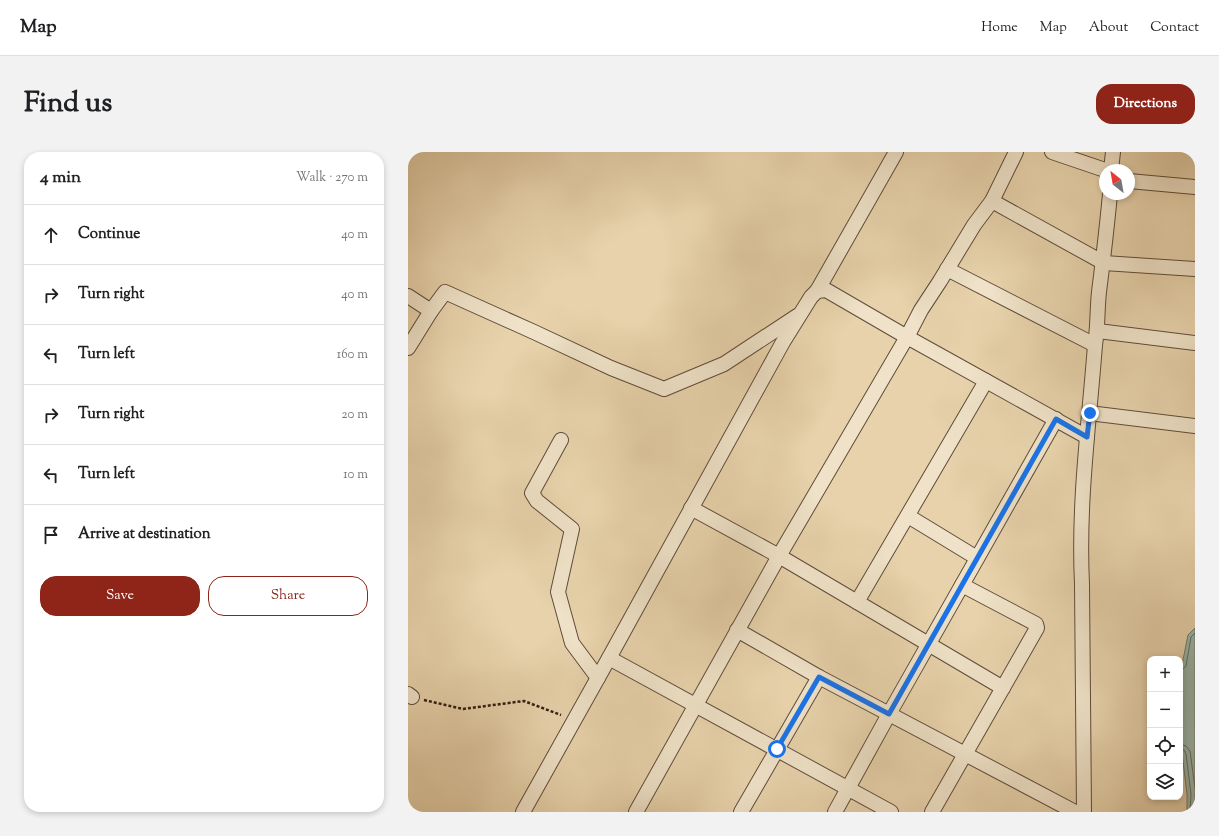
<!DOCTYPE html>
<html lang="en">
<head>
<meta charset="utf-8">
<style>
  body { margin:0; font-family:"Sorts Mill Goudy",serif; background:#f2f2f2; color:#202124 }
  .controls { position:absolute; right:12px; bottom:12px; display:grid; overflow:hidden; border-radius:8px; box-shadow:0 2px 6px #0003 }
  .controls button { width:36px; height:36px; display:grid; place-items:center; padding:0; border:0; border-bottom:1px solid #e0e0e0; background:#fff; color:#202124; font:20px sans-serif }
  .compass { position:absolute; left:691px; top:12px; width:36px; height:36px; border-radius:50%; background:#fff; box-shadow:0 2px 6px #0003; rotate:329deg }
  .stop { position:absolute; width:12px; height:12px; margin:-9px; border:3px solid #1a73e8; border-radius:50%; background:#fff }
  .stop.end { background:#1a73e8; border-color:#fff; box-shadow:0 1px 4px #0008 }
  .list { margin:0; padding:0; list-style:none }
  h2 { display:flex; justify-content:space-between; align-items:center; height:52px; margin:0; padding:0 16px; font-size:17px }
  h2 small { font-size:13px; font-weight:400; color:#757577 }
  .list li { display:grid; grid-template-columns:26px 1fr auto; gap:12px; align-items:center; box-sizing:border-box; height:60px; padding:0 16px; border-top:1px solid #e0e0e0 }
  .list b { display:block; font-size:15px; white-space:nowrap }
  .list em { font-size:13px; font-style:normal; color:#757577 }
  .actions { display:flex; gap:8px; padding:12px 16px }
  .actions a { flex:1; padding:9px 0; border:1px solid #8f2418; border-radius:16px; text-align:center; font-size:14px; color:#8f2418 }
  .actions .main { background:#8f2418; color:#fff }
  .icon { flex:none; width:22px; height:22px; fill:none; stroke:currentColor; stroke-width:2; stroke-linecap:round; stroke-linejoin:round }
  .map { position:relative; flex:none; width:787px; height:660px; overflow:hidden; border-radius:16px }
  header { display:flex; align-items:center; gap:24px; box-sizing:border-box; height:56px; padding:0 20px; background:#fff; border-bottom:1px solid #e0e0e0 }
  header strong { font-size:19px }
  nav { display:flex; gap:22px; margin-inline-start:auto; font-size:14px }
  .intro { display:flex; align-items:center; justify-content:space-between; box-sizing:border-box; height:96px; padding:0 24px }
  h1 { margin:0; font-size:28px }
  .button { padding:10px 18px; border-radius:16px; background:#8f2418; color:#fff; font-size:14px; font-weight:700 }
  main { display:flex; gap:24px; padding:0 24px }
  aside { flex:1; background:#fff; border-radius:16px; box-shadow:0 2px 6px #0003 }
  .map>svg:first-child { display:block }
</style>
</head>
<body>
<header>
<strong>Map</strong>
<nav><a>Home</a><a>Map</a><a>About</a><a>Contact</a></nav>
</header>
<div class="intro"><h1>Find us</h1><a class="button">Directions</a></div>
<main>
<aside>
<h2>4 min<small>Walk · 270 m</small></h2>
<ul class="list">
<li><svg class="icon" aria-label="ahead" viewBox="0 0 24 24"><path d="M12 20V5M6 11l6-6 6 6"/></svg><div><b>Continue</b></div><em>40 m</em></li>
<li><svg class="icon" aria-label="right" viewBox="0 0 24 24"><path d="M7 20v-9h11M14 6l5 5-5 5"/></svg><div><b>Turn right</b></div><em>40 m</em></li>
<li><svg class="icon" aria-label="left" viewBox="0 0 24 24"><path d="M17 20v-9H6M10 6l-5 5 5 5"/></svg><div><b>Turn left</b></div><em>160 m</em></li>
<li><svg class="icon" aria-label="right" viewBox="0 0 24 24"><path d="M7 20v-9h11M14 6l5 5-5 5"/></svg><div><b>Turn right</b></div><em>20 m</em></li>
<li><svg class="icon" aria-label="left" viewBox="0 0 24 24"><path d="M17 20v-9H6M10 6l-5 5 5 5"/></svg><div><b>Turn left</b></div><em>10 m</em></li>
<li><svg class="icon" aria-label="arrive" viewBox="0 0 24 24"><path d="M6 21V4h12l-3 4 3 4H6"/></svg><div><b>Arrive at destination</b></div></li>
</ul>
<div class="actions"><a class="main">Save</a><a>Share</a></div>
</aside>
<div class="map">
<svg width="787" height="660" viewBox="0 0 787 660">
  <rect width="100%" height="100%" fill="#e7d2ab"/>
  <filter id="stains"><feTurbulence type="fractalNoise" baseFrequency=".005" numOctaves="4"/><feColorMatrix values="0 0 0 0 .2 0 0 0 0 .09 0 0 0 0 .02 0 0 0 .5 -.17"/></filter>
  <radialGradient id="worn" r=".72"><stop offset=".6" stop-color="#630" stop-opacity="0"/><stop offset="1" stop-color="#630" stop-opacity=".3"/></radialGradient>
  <path fill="#97b7ac" stroke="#6f7a6f" d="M787 476V660H779V642L772 585V523L780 483Z"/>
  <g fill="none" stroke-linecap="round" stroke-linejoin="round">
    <g stroke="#646b60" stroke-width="1">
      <path d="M772 517H775L778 514 783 485 787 481"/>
      <path d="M772 592 778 594 782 599 787 636"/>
      <path d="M772 598H776L778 602 783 642 782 660"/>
    </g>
    <defs>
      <g id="minor">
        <path d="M644 0 697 18"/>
        <path d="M703 18 705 0"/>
        <path d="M721 29 787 35"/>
        <path d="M584 49 696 111 787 117"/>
        <path d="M539 117 687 193"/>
        <path d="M409 139 488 0"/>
        <path d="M0 144 23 159 0 196"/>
        <path d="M23 159 37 140 126 180 203 216 256 237 316 212 389 164"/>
        <path d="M690 179 787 191"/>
        <path d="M681 261 787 274"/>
        <path d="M153 288 124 341 129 349 164 377 150 440 164 491 190 526"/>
        <path d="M283 356 371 404 595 536"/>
        <path d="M500 364 569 406"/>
        <path d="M449 450 578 229"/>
        <path d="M329 478 411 525 667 660"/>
        <path d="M201 506C295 558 389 609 483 660"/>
        <path d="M0 542 4 545"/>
        <path d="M115 660 201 506 375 190 403 145 409 139 418 138 499 185 513 158 532 129 566 73 584 49 608 0"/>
        <path d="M228 660 371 404 499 185 679 285"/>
        <path d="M333 660 411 525"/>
        <path d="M427 660 481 562 648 267"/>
        <path d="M524 660 629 476 628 472 554 433"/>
        <path d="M676 660 674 432C670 352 681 272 687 193 690 175 689 158 691 140 695 108 699 75 702 42"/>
      </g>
    </defs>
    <use href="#minor" stroke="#5f4c3a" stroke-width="16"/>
    <path stroke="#321f14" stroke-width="2.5" stroke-dasharray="3 2" stroke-linecap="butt" d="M16 548 55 557 116 549 153 563"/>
    <use href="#minor" stroke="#efe2c8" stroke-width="14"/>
  </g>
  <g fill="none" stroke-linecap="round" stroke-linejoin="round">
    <path stroke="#1a73e8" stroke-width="5" d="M369 597 411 525 481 562 648 267 679 285 682 261"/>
  </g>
  <rect width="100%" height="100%" filter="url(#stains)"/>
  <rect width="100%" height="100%" fill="url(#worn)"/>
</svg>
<div class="controls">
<button>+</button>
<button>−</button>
<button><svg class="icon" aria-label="locate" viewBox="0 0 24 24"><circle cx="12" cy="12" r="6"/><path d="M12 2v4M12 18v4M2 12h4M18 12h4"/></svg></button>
<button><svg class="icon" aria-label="layers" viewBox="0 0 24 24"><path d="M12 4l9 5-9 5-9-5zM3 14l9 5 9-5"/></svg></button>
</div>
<svg class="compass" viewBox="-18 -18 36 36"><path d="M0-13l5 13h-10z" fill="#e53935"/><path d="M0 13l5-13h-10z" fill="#757577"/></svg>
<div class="stop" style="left:369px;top:597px"></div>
<div class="stop end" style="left:682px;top:261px"></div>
</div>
</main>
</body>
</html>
